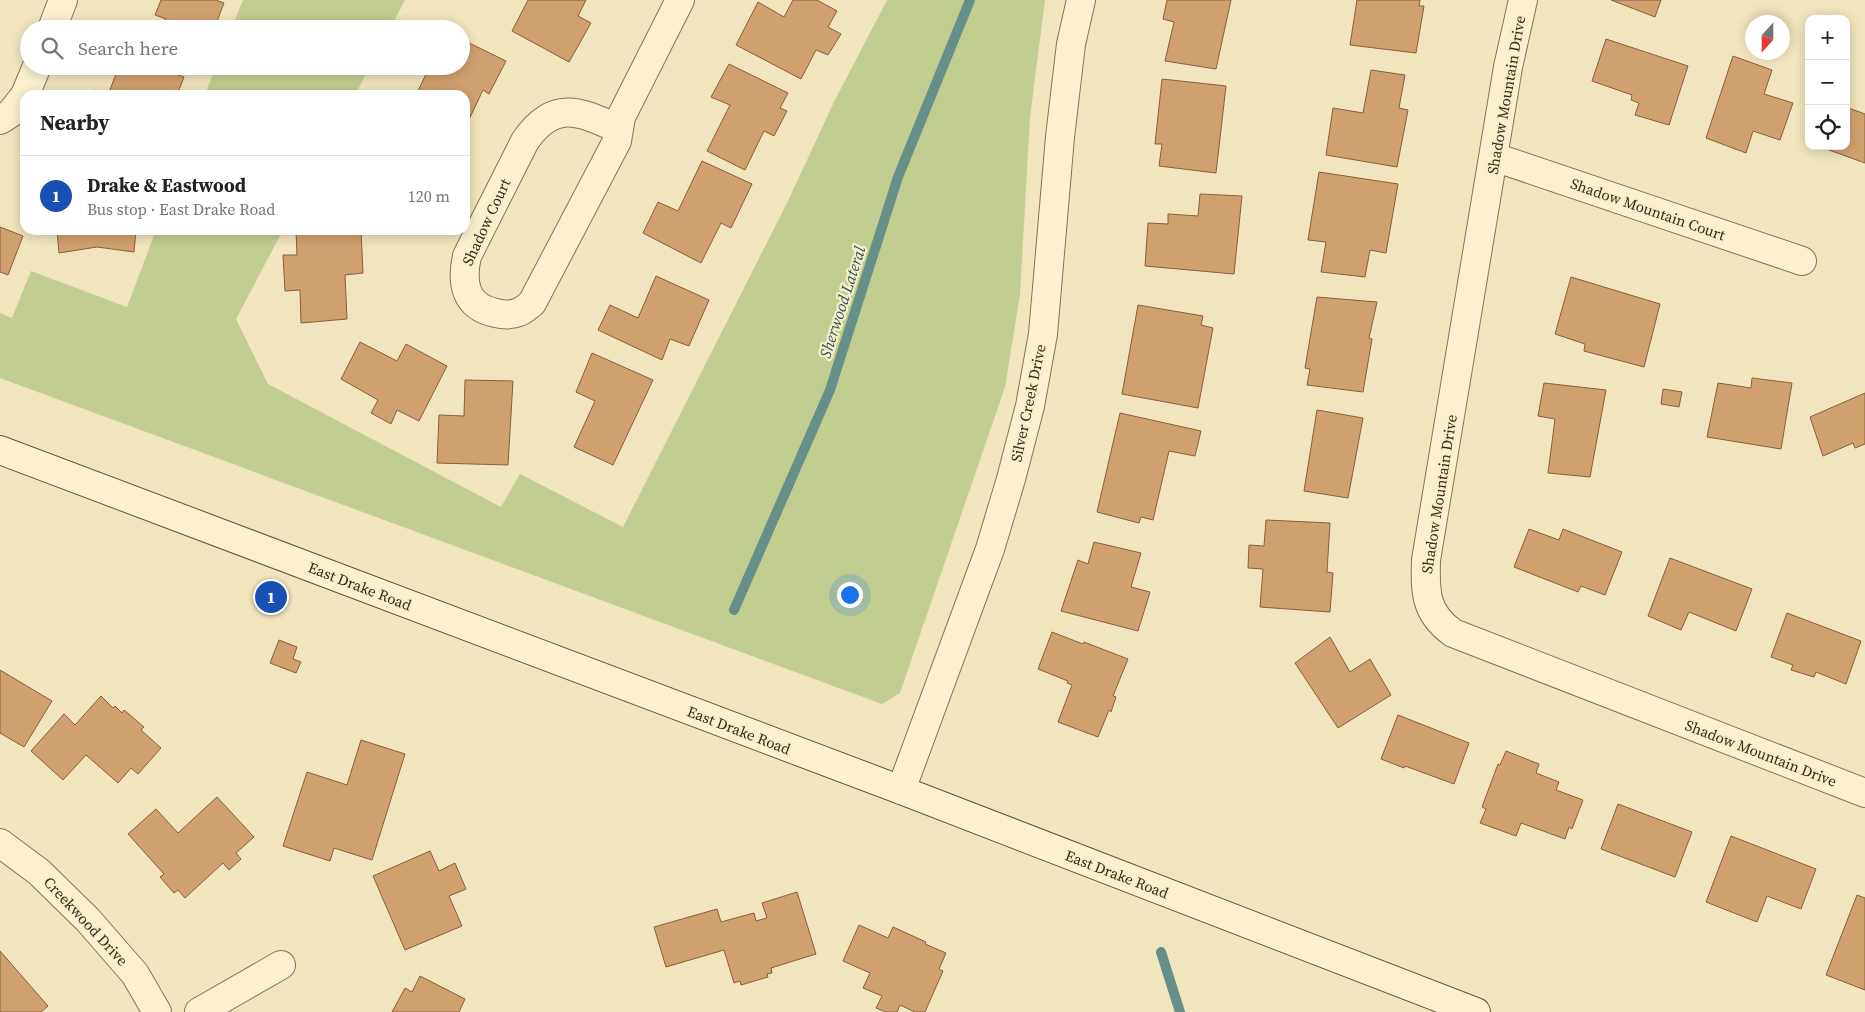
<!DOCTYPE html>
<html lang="en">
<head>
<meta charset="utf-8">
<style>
  body { margin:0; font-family:"Source Serif 4",serif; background:#f2f2f2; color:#222 }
  .controls { position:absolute; right:15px; top:15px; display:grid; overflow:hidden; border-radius:10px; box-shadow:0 2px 12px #0003 }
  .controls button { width:45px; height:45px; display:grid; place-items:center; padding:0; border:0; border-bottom:1px solid #e0e0e0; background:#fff; color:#222; font:25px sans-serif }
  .compass { position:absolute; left:1745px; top:15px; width:45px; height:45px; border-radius:50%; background:#fff; box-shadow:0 2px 12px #0003; rotate:201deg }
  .you { position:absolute; left:849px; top:594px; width:18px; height:18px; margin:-12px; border:4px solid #fff; border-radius:50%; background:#1a73e8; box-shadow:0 0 0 8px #1a73e833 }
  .badge { display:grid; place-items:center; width:32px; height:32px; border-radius:50%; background:#9b2b21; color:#fff; font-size:16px; font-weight:700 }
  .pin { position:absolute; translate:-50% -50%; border:2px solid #fff; box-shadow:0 1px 5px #0006 }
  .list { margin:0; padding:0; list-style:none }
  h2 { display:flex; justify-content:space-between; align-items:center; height:65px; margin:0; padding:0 20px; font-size:21px }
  h2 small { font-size:16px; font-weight:400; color:#767676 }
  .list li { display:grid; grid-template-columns:32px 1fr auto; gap:15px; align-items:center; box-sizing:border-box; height:80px; padding:0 20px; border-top:1px solid #e0e0e0 }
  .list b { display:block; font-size:19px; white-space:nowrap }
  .list p { margin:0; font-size:16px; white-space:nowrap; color:#767676 }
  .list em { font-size:16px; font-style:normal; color:#767676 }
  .icon { flex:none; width:28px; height:28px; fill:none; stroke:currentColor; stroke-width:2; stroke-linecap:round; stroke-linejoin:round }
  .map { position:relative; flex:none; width:1865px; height:1012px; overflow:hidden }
  .search { position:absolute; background:#fff; box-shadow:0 2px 12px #0003; left:20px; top:20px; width:450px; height:55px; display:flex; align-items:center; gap:12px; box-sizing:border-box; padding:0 18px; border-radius:28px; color:#767676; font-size:19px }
  .panel { position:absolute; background:#fff; box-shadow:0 2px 12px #0003; left:20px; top:90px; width:450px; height:145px; border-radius:15px }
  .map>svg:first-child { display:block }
</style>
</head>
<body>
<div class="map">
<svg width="1865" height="1012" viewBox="0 0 1865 1012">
  <rect width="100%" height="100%" fill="#f0e5bc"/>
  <g fill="#c2ce90">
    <path d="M243 0H405L390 29H231Z"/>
    <path d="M887 0H1045L1030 117 1020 295 1005 387 900 693 882 704 0 378V313L12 318 31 271 127 307 156 230H283L236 319 268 384 501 507 520 474 623 527 787 203 834 102Z"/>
    <path d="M216 66H370L355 95H205Z"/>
  </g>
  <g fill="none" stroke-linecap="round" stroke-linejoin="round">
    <g stroke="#678e88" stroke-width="10">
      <path d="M734 610 830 390 898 177 970 0"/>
      <path d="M1161 952 1180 1012"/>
    </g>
  </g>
  <g fill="#d1a06f" stroke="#895f39">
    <path d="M161 0H216L224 3 214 29H162L166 19 155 15Z"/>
    <path d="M528 0H586L578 16 591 23 569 62 512 31Z"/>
    <path d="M793 0H817L837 11 828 27 841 34 828 55 816 50 801 79 736 45 758 2 784 17Z"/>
    <path d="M1167 0H1231L1216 69 1165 61 1174 22 1163 19Z"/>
    <path d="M1357 0H1420L1419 6H1424L1416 53 1350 45Z"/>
    <path d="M1611 0H1661L1655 17Z"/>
    <path d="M461 39 506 61 489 94 483 90 465 128V95H416L430 66H461Z"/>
    <path d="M1606 39 1688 66 1669 125 1635 115 1639 103 1631 100 1632 95 1592 81Z"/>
    <path d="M1733 56 1772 70 1764 94 1793 103 1780 140 1753 131 1746 153 1706 138Z"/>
    <path d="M729 64 788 93 780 108 787 111 774 136 764 131 745 170 707 151 730 105 711 97Z"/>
    <path d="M119 66H155L184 77 177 95H92L94 90 108 95Z"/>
    <path d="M1371 70 1405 75 1399 108 1408 110 1397 167 1326 155 1333 108 1363 113Z"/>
    <path d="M1162 79 1226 86 1216 173 1159 166 1162 144H1155Z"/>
    <path d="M1846 107 1865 114V163L1818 146H1846Z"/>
    <path d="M702 161 752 184 731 228 721 223 701 263 643 233 658 202 678 211Z"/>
    <path d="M1319 172 1398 184 1386 253 1370 250 1365 277 1321 272 1326 242 1308 240Z"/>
    <path d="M1200 194 1242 196 1234 274 1145 266 1148 223 1168 224V214L1198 216Z"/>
    <path d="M0 227 23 236 8 275 0 272Z"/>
    <path d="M57 230H136L134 252 97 247 59 253Z"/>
    <path d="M296 230H361L363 273 345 275 347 319 301 323 300 290 285 291 283 255H297Z"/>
    <path d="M656 276 709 300 689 346 670 339 662 360 598 330 610 305 638 318Z"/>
    <path d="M1571 277 1660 304 1644 367 1584 351 1585 344 1555 334Z"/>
    <path d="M1317 297 1377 302 1369 338 1372 339 1363 392 1307 385 1310 369 1305 368Z"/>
    <path d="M1138 305 1203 316 1201 325 1213 328 1198 408 1122 394Z"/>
    <path d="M360 342 397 361 406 344 447 366 419 421 397 410 391 424 371 413 378 400 341 379Z"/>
    <path d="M592 353 653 380 613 465 574 447 595 401 576 392Z"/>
    <path d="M1752 378 1792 383 1781 449 1707 437 1718 383 1751 388Z"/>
    <path d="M465 380 513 381 508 465 437 463 439 415 464 416Z"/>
    <path d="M1544 383 1606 390 1590 477 1548 473 1555 419 1538 416Z"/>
    <path d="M1663 389 1682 392 1679 407 1661 404Z"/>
    <path d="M1865 393V444L1855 448 1853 443 1823 456 1810 417Z"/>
    <path d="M1317 410 1363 418 1348 498 1304 491Z"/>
    <path d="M1120 413 1201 431 1195 456 1169 451 1153 520 1141 517 1139 523 1097 512Z"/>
    <path d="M1266 520 1330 523 1327 572 1333 573 1330 612 1260 607 1263 569 1248 568 1249 545 1264 546Z"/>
    <path d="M1529 529 1559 540 1563 529 1622 552 1605 595 1581 586 1578 592 1514 567Z"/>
    <path d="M1094 542 1141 553 1131 587 1150 592 1138 631 1061 611 1078 560 1088 564Z"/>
    <path d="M1670 558 1752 589 1736 631 1689 612 1681 630 1648 616Z"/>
    <path d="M1787 613 1861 641 1846 684 1816 672 1814 677 1791 670 1793 665 1771 657Z"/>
    <path d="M1052 632 1083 644 1084 642 1128 659 1113 696 1116 697 1111 712 1109 710 1098 737 1058 722 1072 685 1067 683 1068 681 1038 669Z"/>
    <path d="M1330 637 1350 672 1370 659 1391 695 1338 728 1295 663Z"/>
    <path d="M279 640 297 647 293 659 301 662 296 673 270 663Z"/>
    <path d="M0 670 52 701 24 747 0 733Z"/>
    <path d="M101 696 113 708 115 706 122 713 124 710 144 727 141 730 161 748 138 774 131 768 118 783 86 755 63 780 31 751 64 714 75 725Z"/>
    <path d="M1398 715 1469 743 1454 784 1405 766 1404 768 1381 759Z"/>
    <path d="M361 740 405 754 372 860 334 848 330 861 283 846 307 772 347 785Z"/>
    <path d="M1506 751 1539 764 1536 773 1559 782 1556 790 1583 800 1572 829 1569 827 1565 839 1521 823 1516 836 1480 823 1486 809 1482 807 1498 764 1500 765Z"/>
    <path d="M217 797 254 837 236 853 241 859 229 870 223 863 185 898 178 890 174 893 160 877 164 874 128 834 156 809 178 833Z"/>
    <path d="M1618 804 1692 832 1675 877 1601 849Z"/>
    <path d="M1731 836 1816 869 1801 909 1767 896 1757 922 1706 902Z"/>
    <path d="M430 851 439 871 455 863 466 889 449 896 462 926 405 950 373 876Z"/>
    <path d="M797 892 816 954 771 968 772 973 767 974 768 977 741 985 740 981 734 983 724 950 666 967 654 927 717 909 721 922 754 913 756 921 767 918 762 903Z"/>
    <path d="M1857 895 1865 898V990L1826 975Z"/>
    <path d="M859 925 888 938 893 927 926 942 925 944 946 953 939 969 943 971 925 1012H915L900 1005 897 1012H886L876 1008 882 996 863 988 870 973 843 961Z"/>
    <path d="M0 951 48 1006 41 1012H0Z"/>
    <path d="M420 976 465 999 459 1012H392L405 988 412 992Z"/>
  </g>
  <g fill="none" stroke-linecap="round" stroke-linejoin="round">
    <defs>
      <g id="street">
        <path d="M1523 0 1508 67 1426 560C1425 592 1425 613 1453 633L1865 793"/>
        <path d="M52 29 63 0"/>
        <path d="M25 95 37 66"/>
        <path d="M0 120 11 113 25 95"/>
        <path d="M619 129C579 111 554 99 525 141L467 256C461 283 465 307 496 313 503 315 512 315 519 312 523 311 528 306 532 303L617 141 621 117 680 0"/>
        <path d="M1494 157 1802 261"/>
        <path d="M901 790 990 549 1011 479 1030 406 1043 334 1060 137 1071 44 1081 0"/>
        <path d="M0 843 39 872 88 920 135 974 157 1012"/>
        <path d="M199 1012 281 965"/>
      </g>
      <path id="secondary" d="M0 450 901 790 1476 1012"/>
    </defs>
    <use href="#street" stroke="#887455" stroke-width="30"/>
    <use href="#secondary" stroke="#6a5538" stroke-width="30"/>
    <use href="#street" stroke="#fbf1cf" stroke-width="28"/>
    <use href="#secondary" stroke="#fbf1cf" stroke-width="28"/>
  </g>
  <g text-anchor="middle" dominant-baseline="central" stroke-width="4.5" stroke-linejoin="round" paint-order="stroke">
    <g font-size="15" fill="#372a1a" stroke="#f7eecc">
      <text transform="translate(1506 95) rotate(-80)">Shadow Mountain Drive</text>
      <text transform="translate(1648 209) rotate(19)">Shadow Mountain Court</text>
      <text transform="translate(486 222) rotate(-65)">Shadow Court</text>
      <text transform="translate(1028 403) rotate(-78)">Silver Creek Drive</text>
      <text transform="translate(1439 494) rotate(-81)">Shadow Mountain Drive</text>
      <text transform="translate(360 586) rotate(21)">East Drake Road</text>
      <text transform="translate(739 730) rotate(21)">East Drake Road</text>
      <text transform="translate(1761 753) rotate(21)">Shadow Mountain Drive</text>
      <text transform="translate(1117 874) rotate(21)">East Drake Road</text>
      <text transform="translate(86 921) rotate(47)">Creekwood Drive</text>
    </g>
    <g font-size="16" font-style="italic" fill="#295657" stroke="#f7eecc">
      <text transform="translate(842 302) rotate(-72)">Sherwood Lateral</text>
    </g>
  </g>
</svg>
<div class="controls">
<button>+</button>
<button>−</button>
<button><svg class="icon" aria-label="locate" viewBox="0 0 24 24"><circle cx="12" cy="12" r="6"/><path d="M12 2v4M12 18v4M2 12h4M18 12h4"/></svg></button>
</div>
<svg class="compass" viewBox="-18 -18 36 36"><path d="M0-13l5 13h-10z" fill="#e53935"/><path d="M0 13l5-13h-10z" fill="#767676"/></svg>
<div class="you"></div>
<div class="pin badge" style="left:271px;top:597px;background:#1a4fb4">1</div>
<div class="search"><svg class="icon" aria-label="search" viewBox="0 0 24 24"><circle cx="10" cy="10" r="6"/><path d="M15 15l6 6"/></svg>Search here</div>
<section class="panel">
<h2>Nearby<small></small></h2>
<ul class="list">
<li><span class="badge" style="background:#1a4fb4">1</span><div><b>Drake &amp; Eastwood</b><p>Bus stop · East Drake Road</p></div><em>120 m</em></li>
</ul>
</section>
</div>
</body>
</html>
